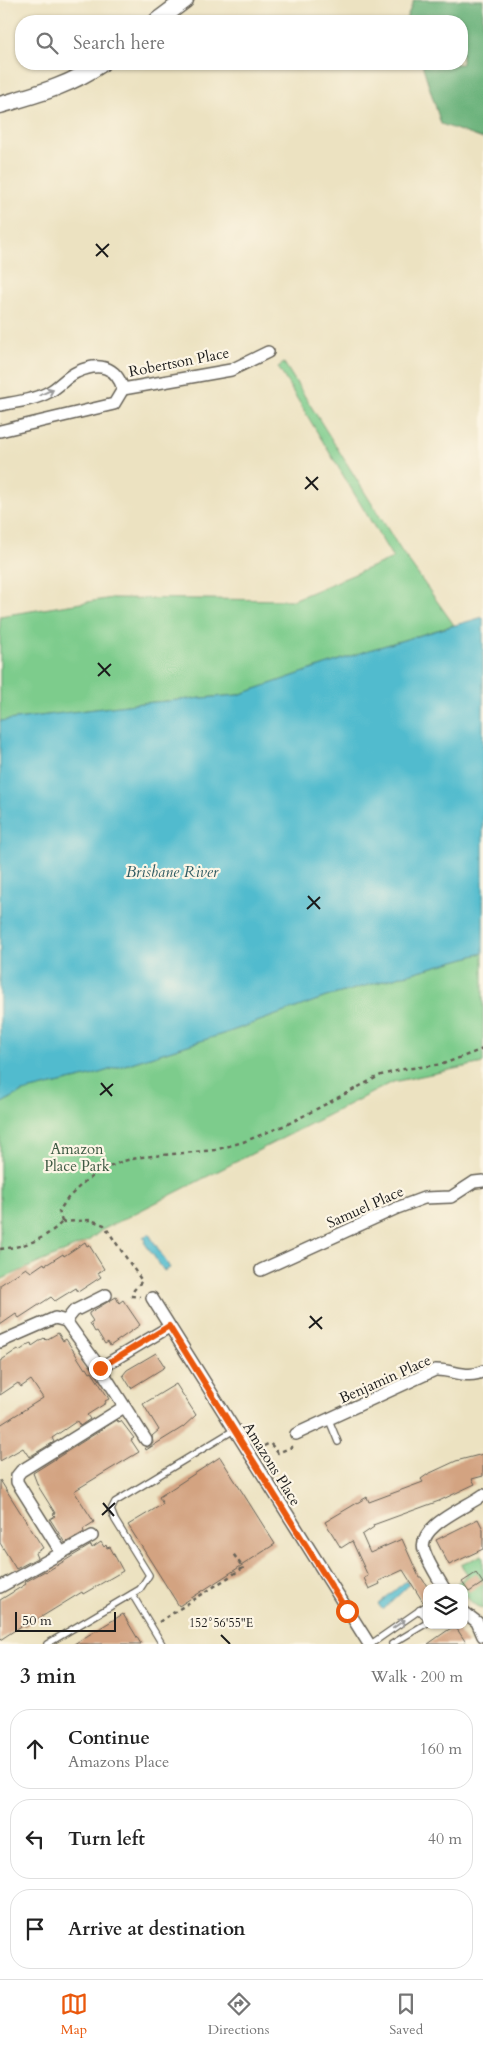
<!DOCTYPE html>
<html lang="en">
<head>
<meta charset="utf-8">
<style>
  body { margin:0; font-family:Cardo,serif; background:#f2f2f2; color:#222 }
  .controls { position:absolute; right:15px; bottom:15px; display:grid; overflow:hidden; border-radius:10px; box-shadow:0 1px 4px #0004 }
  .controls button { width:45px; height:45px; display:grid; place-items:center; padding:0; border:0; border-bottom:1px solid #e0e0e0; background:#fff; color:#222; font:25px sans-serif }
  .scale { position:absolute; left:15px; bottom:12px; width:101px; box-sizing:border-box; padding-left:5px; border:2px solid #1c1c1c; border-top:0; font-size:14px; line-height:18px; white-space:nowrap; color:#1c1c1c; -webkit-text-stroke:4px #fcf5e5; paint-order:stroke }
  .stop { position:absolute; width:15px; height:15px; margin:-11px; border:4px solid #ea580c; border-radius:50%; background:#fff }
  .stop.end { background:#ea580c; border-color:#fff; box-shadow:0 1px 5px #0008 }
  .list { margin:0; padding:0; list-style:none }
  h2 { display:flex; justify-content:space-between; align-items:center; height:65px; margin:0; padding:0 20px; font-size:21px }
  h2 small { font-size:16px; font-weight:400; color:#767676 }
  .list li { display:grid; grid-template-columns:32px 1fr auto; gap:15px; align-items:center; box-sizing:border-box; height:80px; margin:0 10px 10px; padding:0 10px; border:1px solid #e0e0e0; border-radius:20px }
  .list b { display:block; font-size:19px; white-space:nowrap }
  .list p { margin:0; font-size:16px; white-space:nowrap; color:#767676 }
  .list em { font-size:16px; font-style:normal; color:#767676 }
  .icon { flex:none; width:28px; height:28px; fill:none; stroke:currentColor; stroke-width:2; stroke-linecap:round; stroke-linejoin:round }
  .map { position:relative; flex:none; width:483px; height:1644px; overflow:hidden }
  .search { position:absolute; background:#fff; box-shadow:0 1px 4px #0004; left:15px; right:15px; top:15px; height:55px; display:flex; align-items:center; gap:12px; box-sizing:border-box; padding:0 18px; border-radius:20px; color:#767676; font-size:19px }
  .sheet { height:335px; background:#fff }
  nav { display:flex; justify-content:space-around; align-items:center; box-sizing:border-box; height:70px; border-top:1px solid #e0e0e0; background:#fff; font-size:14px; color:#767676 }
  nav a { display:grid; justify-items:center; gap:2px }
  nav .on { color:#ea580c }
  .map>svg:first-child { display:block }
</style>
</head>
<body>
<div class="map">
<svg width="483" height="1644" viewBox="0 0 483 1644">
  <rect width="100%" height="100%" fill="#fcf5e5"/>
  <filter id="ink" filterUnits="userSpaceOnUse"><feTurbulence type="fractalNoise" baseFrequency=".02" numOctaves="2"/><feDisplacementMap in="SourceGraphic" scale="10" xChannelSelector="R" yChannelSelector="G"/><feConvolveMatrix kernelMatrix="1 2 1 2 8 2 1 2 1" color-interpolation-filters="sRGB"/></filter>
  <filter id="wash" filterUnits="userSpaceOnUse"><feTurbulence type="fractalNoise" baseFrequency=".0096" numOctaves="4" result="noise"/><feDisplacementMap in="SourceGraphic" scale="20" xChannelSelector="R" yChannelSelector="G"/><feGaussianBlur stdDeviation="1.12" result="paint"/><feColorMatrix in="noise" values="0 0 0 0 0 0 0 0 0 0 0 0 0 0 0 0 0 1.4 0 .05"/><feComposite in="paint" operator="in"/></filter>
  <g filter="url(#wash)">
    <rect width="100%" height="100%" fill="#ece2c1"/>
    <g fill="#7dcc8c" stroke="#4c7454">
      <path d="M284 363 402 552 454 625 366 651 238 695 143 703 0 721V616L112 598 293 600 393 558 278 367Z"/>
      <path d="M483 953V1063L393 1082 102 1230 88 1241 0 1280V1104L22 1092 90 1076 229 1032 326 997Z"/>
      <path d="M482 1555 483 1556V1608C474 1607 470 1600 464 1594V1588H460L457 1583 468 1575 461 1565Z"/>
    </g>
    <path fill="#66b078" stroke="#41664a" d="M414 0H483V139L441 124 422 64H462V21H407L406 19Z"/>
    <g fill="#51bbce" stroke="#366c75">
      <path d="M483 617V953L326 997 229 1032 90 1076 22 1092 0 1104V721L143 703 238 695 366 651Z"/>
      <path d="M149 1234 170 1268 164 1271 144 1242 146 1240 143 1237Z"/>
      <path d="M406 1581 409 1585 383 1610 378 1604Z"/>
    </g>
    <g id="blocks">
      <g fill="#d3a381">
        <path d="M85 1242 87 1246 89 1245 104 1269 98 1273 101 1277 78 1292 76 1288 55 1301 51 1297 19 1318 16 1314 0 1325V1285L26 1268 31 1272 44 1263 45 1265 49 1263 63 1254 64 1256Z"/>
        <path d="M116 1297 119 1303 123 1300 140 1325 110 1346 108 1342 105 1344 97 1331 95 1332 90 1323 93 1321 89 1315V1313Z"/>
        <path d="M58 1333 63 1341 66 1339 85 1369 87 1368 90 1373 92 1372 109 1399 105 1401 106 1403 87 1415 90 1419 80 1426 77 1421 52 1438 54 1442 29 1457 23 1448 0 1461V1425L43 1398 31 1380 21 1387 18 1383 0 1395V1361L18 1349 19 1351 31 1343 32 1346 44 1338 46 1340Z"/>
        <path d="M156 1353 165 1367 131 1388 123 1375 127 1370Z"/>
        <path d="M176 1384 196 1415 183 1427 146 1450 145 1447H150L153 1443 152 1436 159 1430 143 1404Z"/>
        <path d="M117 1420 118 1422 121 1421 134 1438 131 1440 139 1452 74 1491 94 1522 83 1529 84 1532 65 1543 50 1519 55 1516 53 1514 55 1513 38 1486 33 1473Z"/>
        <path d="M483 1454V1476L472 1479 475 1484 439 1501 373 1525 374 1527 362 1535 370 1553 402 1539 419 1577H421L427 1586V1600L423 1602 403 1570 379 1581 380 1584 369 1589 364 1578 368 1576 352 1541 341 1548 325 1522 367 1497 369 1502 423 1482 421 1479 428 1474 456 1461Z"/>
        <path d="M220 1457 275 1544 179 1606 128 1525 163 1504 159 1497Z"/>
        <path d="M0 1480 43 1548 35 1553 37 1558 16 1569 0 1543Z"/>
        <path d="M478 1519 483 1529V1549L449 1565 436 1540Z"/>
        <path d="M101 1542 104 1547 106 1545 107 1548 110 1547 123 1571 83 1594 82 1592 25 1627 23 1625 0 1640V1600L26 1584 25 1582 45 1571 46 1572 91 1545 92 1548Z"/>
        <path d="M476 1573 483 1583 469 1592 462 1582Z"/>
        <path d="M123 1614 141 1644H74Z"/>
        <path d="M455 1626 467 1644H428L448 1630Z"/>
      </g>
    </g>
  </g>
  <g filter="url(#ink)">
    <use href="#blocks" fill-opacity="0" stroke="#656156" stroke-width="1"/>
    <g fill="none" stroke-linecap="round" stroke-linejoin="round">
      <defs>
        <g id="lane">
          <path d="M329 1420 338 1442"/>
          <path d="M132 1594 162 1644"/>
          <path d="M419 1610 426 1617 427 1623"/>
          <path d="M47 1644 140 1589 149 1575 115 1520 111 1510 115 1502 234 1430"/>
          <path d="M371 1644 427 1605"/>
          <path d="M392 1644 427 1623"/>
        </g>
        <g id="street">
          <path d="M123 389 231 370 268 352"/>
          <path d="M0 405C16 402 35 400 49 392 59 387 67 376 77 372 99 362 116 366 123 389L114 404 0 431"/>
          <path d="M261 1270 397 1208 424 1198 451 1197 474 1182 483 1181"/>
          <path d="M152 1298 369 1644"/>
          <path d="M66 1321 74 1311 106 1295"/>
          <path d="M0 1342 55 1318 66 1321 100 1368 146 1440"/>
          <path d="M100 1368 169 1327"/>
          <path d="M296 1434 435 1370C452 1369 468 1380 483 1371"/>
          <path d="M61 1552 17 1482V1476L21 1471 124 1407"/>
          <path d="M0 1587 92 1536"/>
          <path d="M444 1588C437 1576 428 1563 424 1550 417 1526 467 1507 483 1495"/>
          <path d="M464 1612 477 1622 483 1636"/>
        </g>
        <g id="secondary">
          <path d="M157 21 185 0"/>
          <path d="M0 105C37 94 69 86 101 64"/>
        </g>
      </defs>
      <use href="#lane" stroke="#656156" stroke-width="8"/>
      <use href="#street" stroke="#656156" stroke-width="14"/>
      <use href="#secondary" stroke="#656156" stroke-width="19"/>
      <g stroke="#656156" stroke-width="2.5" stroke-dasharray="4 4" stroke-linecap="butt">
        <path d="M62 1222 59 1211 68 1198 84 1182 102 1170 123 1161 142 1157 215 1150 243 1142 288 1124 381 1075 404 1069 443 1064 483 1049"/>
        <path d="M62 1222 91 1220 104 1225 142 1281 134 1290 132 1296 140 1297"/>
        <path d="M0 1249C24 1247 44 1240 62 1222"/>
        <path d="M264 1446 270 1443 278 1453 294 1446"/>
        <path d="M159 1622 243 1568 232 1552"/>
      </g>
      <use href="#lane" stroke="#fff" stroke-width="5.5"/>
      <use href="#street" stroke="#fff" stroke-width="11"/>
      <use href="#secondary" stroke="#fff" stroke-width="16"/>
    </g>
    <defs><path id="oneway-shaft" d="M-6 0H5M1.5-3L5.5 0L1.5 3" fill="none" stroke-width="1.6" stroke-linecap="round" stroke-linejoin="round" transform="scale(1.25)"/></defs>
    <g stroke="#999">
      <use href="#oneway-shaft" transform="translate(47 392) rotate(-24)"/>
      <use href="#oneway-shaft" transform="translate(399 1624) rotate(-35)"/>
    </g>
  </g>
  <g fill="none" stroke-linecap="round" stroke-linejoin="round" filter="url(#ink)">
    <path stroke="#ea580c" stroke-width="6" d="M100 1368 169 1326 347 1611"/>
  </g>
  <path fill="none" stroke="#1c1c1c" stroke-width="2" d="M96 244 108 257M96 256 109 244M306 477 318 490M305 489 318 477M98 663 110 676M98 676 111 664M308 896 320 909M307 909 320 897M101 1083 112 1096M100 1095 113 1084M310 1316 322 1329M309 1328 322 1317M103 1503 114 1516M102 1515 115 1503M221 1635 230 1644"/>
  <g text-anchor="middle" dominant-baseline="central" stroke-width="4.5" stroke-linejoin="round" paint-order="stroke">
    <g font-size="15" fill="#1c1c1c" stroke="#fcf5e5">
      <text transform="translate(179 362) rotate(-11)">Robertson Place</text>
      <text transform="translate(365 1207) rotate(-24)">Samuel Place</text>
      <text transform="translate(385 1379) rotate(-24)">Benjamin Place</text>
      <text transform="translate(272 1464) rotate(58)">Amazons Place</text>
    </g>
    <g font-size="15" fill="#3e5a43" stroke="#fcf5e5">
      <text x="77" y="1149">Amazon<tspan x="77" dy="17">Place Park</tspan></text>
    </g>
    <g font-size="16" font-style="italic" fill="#315c63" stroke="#fcf5e5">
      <text x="172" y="872">Brisbane River</text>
    </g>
  </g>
  <g font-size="12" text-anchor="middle" fill="#1c1c1c" stroke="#fcf5e5" stroke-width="4.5" stroke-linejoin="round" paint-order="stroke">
    <text x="221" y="1627">152°56'55"E</text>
  </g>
</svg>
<div class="controls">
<button><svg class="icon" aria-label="layers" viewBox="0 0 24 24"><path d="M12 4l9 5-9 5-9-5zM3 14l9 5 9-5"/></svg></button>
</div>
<div class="scale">50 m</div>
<div class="stop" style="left:347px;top:1611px"></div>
<div class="stop end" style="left:100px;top:1368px"></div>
<div class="search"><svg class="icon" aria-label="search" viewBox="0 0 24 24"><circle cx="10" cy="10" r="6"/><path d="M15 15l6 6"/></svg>Search here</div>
</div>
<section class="sheet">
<h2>3 min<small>Walk · 200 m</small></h2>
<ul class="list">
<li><svg class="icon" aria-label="ahead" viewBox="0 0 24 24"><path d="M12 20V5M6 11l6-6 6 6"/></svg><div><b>Continue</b><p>Amazons Place</p></div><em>160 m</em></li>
<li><svg class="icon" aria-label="left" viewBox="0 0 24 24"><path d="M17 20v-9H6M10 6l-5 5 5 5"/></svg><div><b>Turn left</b></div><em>40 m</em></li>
<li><svg class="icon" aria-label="arrive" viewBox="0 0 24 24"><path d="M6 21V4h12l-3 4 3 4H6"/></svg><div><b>Arrive at destination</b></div></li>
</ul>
</section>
<nav>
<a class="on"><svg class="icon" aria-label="map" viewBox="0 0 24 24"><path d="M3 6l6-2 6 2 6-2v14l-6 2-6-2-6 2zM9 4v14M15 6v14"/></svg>Map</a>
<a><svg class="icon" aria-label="directions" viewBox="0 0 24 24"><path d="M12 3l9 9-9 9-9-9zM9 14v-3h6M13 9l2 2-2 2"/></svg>Directions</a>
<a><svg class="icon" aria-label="saved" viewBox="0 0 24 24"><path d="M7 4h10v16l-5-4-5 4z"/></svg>Saved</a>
</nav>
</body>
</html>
